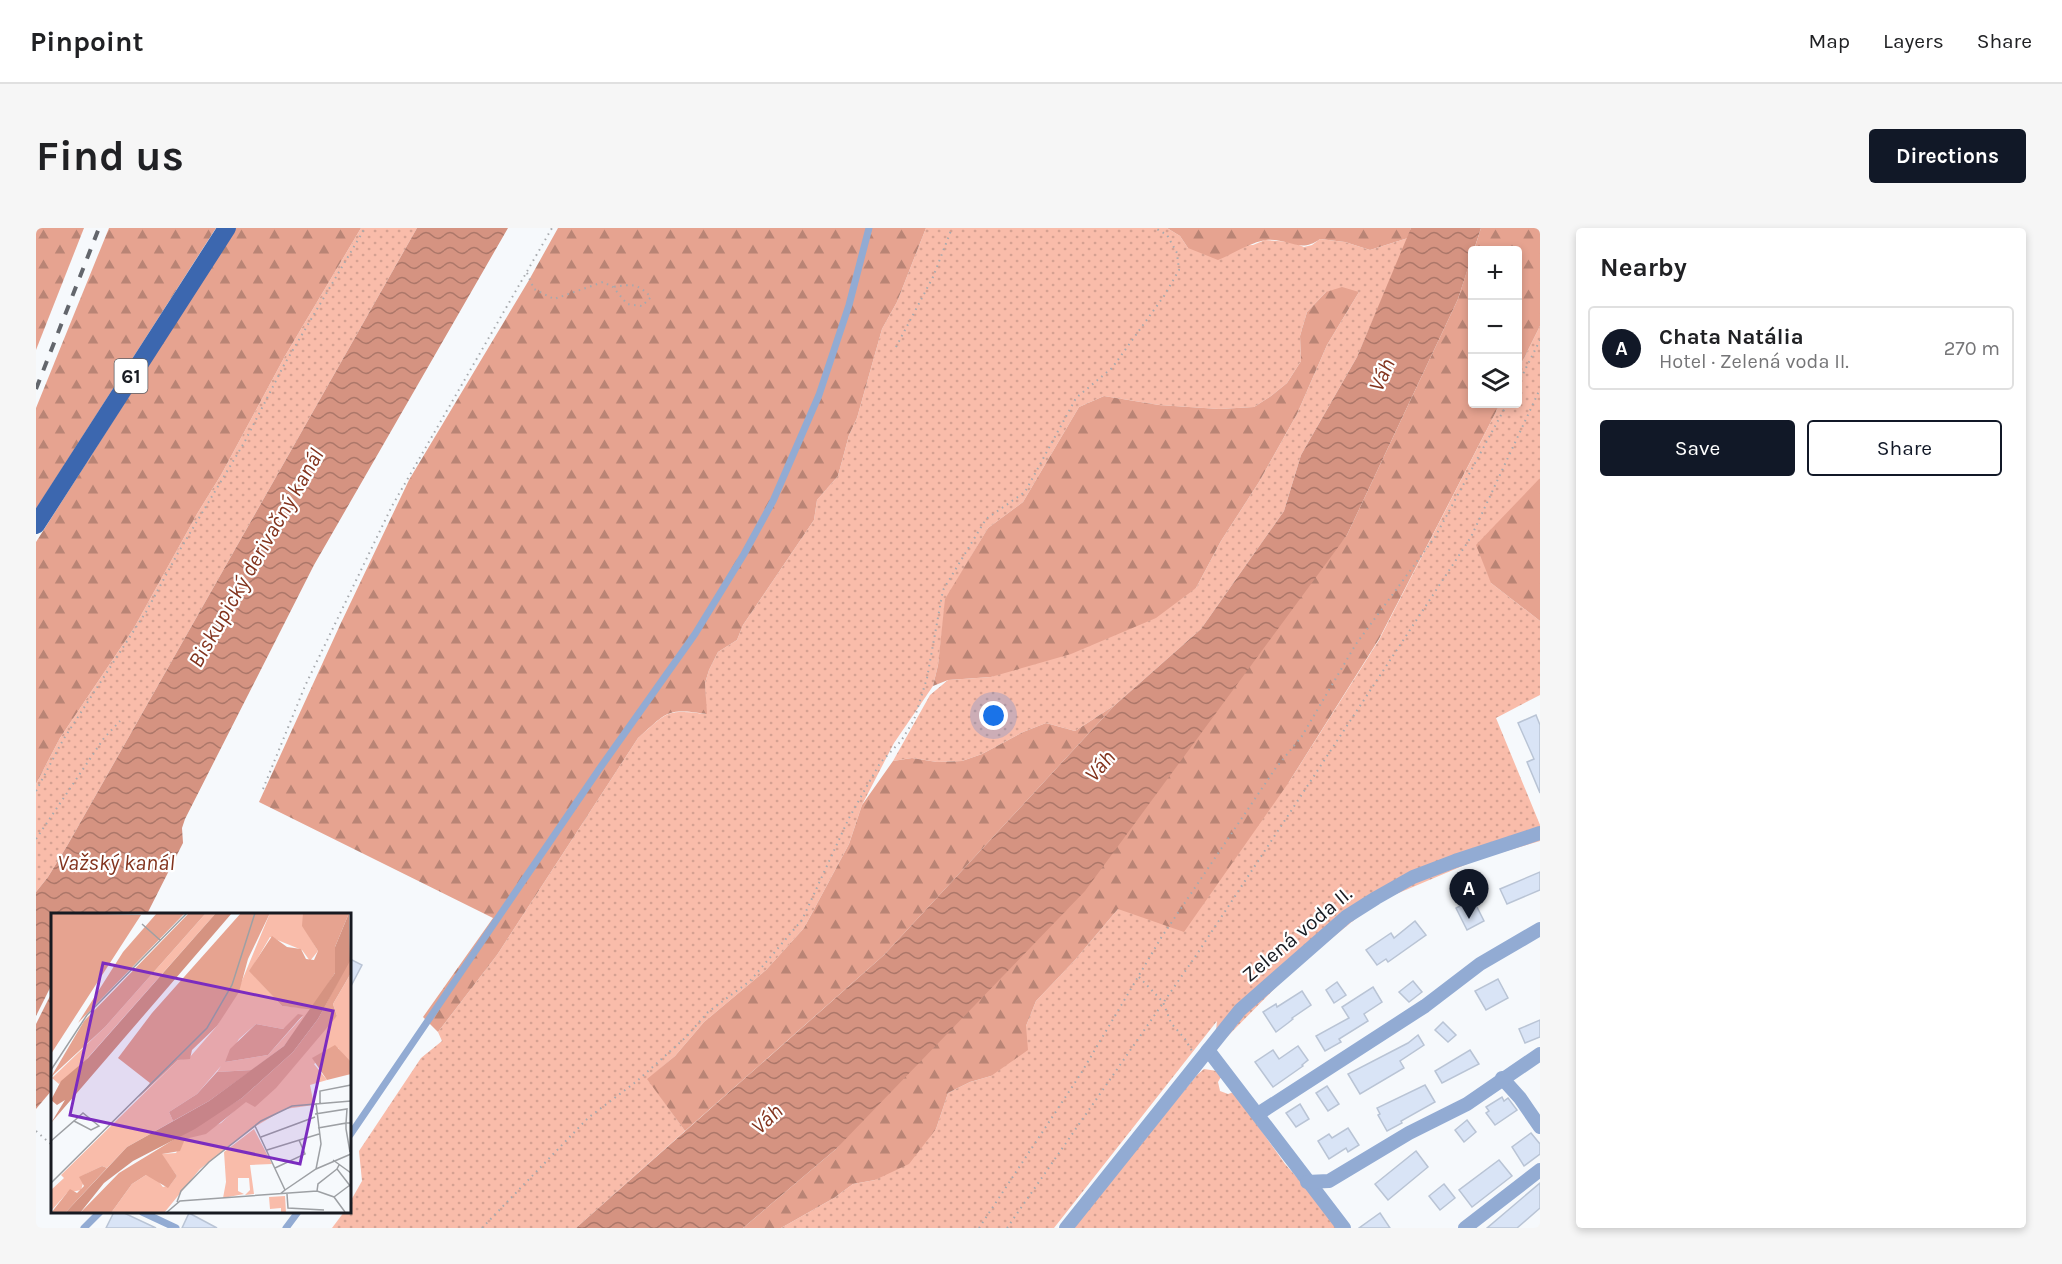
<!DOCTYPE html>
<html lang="en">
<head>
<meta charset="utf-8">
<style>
  body { margin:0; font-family:Karla,sans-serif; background:#f6f6f6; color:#202124 }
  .controls { position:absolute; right:18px; top:18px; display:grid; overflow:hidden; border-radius:6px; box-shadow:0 3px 9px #0003 }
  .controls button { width:54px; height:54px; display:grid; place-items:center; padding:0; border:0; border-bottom:2px solid #e0e0e0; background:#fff; color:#202124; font:30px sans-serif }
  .you { position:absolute; left:958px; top:488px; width:21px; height:21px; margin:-15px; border:4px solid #fff; border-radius:50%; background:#1a73e8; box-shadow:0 0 0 9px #1a73e833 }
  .badge { display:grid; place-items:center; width:39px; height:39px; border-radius:50%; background:#111827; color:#fff; font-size:20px; font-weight:700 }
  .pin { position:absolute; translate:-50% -50px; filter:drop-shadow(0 2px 3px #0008) }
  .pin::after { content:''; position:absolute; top:32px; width:21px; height:18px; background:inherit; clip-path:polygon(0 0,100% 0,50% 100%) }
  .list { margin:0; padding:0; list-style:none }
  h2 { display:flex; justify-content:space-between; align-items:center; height:78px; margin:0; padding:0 24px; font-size:26px }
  h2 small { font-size:20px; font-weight:400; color:#757577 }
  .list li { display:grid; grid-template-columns:39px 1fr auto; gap:18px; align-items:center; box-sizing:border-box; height:84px; margin:0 12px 12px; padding:0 12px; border:2px solid #e0e0e0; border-radius:6px }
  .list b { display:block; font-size:22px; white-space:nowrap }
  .list p { margin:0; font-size:20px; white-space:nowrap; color:#757577 }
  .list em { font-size:20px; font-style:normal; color:#757577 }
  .actions { display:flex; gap:12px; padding:18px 24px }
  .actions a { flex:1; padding:14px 0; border:2px solid #111827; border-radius:6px; text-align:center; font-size:21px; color:#111827 }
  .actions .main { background:#111827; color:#fff }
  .icon { flex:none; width:33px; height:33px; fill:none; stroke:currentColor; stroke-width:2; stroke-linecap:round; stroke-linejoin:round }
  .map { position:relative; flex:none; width:1504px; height:1000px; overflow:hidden; border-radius:6px }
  header { display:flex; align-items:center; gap:36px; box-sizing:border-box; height:84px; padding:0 30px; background:#fff; border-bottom:2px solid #e0e0e0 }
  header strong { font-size:28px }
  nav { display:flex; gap:33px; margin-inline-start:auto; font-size:21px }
  .intro { display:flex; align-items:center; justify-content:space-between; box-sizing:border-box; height:144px; padding:0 36px }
  h1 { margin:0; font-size:42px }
  .button { padding:15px 27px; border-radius:6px; background:#111827; color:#fff; font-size:21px; font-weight:700 }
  main { display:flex; gap:36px; padding:0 36px }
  aside { flex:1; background:#fff; border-radius:6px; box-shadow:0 3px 9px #0003 }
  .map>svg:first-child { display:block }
</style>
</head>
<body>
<header>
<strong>Pinpoint</strong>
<nav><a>Map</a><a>Layers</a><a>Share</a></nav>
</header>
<div class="intro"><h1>Find us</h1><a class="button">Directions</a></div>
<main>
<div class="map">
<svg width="1504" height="1000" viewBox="0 0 1504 1000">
  <defs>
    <pattern id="grass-dots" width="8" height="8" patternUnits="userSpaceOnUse" patternTransform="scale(1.5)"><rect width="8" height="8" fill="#f9bcaa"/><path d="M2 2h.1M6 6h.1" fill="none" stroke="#d5a192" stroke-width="1.8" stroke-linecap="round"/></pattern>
    <pattern id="forest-firs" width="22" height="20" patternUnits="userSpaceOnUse" patternTransform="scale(1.5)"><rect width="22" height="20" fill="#e6a390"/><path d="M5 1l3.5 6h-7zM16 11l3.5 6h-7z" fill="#b98475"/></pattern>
    <pattern id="water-waves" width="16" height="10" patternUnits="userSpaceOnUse" patternTransform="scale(1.5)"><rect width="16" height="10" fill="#d59381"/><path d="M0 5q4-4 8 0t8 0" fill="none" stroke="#ac7769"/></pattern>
  </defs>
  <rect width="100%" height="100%" fill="#f6f9fc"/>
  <g fill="url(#grass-dots)">
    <path d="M325 0H381L31 618 12 649 0 664V556L24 510 98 400 161 286 185 247 249 128Z"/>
    <path d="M890 0H1131L1144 8 1152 20 1217 17 1229 12 1255 14 1268 19 1276 17 1284 11 1309 14 1334 22 1372 10 1321 129 1265 227 1248 283 1165 401 1079 477 1039 503 1010 495 987 504 946 526 926 533 901 534 876 530 857 533 894 467 912 452 955 449 1160 360 1185 313 1223 254 1261 186 1291 117 1323 64H1290L1271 84 1264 108 1265 133 1251 155 1235 168 1218 179 1183 181 1123 177 1068 168 1043 179 987 274 952 300 910 371 902 437 897 458 858 515 826 577 813 616 768 700 730 742 668 794 639 828 612 851 649 903 540 1000H296L308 984H314V974L326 953 323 923 385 830 406 813 402 804 461 727 602 510C632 484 629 481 670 486L669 455 673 442 682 424 701 412 707 397 778 292 781 272 802 248 813 207 821 190 846 101 861 74Z"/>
    <path d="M1504 98V250L1455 355 1504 393V467L1460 490 1504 597V613L1443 631 1339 675 1258 741 1178 822 1181 793 1018 1000H745L798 970 817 956 839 952 900 901 912 865 934 854 955 848 990 798 1000 773 1039 732 1082 681 1253 554 1343 412 1464 176H1482V142Z"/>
    <path d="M1168 841 1181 843 1185 849 1182 854 1184 863 1192 866 1198 864 1249 936 1282 973 1302 1000H1035L1161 847Z"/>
  </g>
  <g fill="url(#forest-firs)">
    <path d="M0 0H48L0 122Z"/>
    <path d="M73 0H180L0 281V180Z"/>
    <path d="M200 0H325L249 128 185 247 161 286 98 400 24 510 0 556V314Z"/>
    <path d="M522 0H890L861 74 846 101 821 190 813 207 802 248 781 272 778 292 707 397 701 412 682 424 673 442 669 455 671 486C629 480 632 484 602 510L461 727 402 804 387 789 457 690 223 574 304 397 373 252 493 52Z"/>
    <path d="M1131 0H1375L1372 10 1334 22 1309 14 1284 11C1264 26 1253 10 1230 12 1215 14 1197 26 1182 32L1152 20 1144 8Z"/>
    <path d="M1445 0H1504V98L1482 142V22H1438Z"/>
    <path d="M1436 27V176H1464L1343 411 1253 554 1148 704 1082 681 1039 732 1000 773 990 798 992 822 955 848 934 854 912 865 900 901 873 936 839 952 817 956 798 970 745 1000H707L800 921 1311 307 1422 71Z"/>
    <path d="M1306 59 1323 64 1291 117 1261 186 1223 254 1185 313 1160 360 1120 390 1035 426 955 449 912 452 897 458 902 437 909 371 952 300 987 274 1043 179 1068 168 1123 177 1183 181 1218 179 1235 168 1251 155 1265 133 1264 108 1271 84 1290 64Z"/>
    <path d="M1504 250V393L1455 355 1440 317Z"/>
    <path d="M1079 477 848 727 649 903 611 851 639 828 668 794 730 742 768 700 813 616 826 577 857 533 876 530 901 534 926 533 946 526 987 504 1010 495 1039 503Z"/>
  </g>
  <g fill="url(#water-waves)">
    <path d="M381 0H472L278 337 149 591 146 600 147 615 111 686H16V756L0 788V664L12 649 31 618Z"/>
    <path d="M1375 0H1445L1422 71 1311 307 1049 663 800 921 707 1000H540L848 727 1079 477 1165 401 1248 283 1265 227 1321 129Z"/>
    <path d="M16 764V862L0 881V796Z"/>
  </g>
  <g fill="#d9e4f6" stroke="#b9c4d5" stroke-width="1.5">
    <path d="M1500 487 1504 497V565L1491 534 1498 531 1482 495Z"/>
    <path d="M1504 644V662L1471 676 1464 661Z"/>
    <path d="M1437 671 1448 693 1431 702 1420 680Z"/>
    <path d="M1379 693 1390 707 1352 734 1350 731 1341 737 1330 722 1355 705 1358 710Z"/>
    <path d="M314 731 326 737 314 760Z"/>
    <path d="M1462 751 1472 770 1450 782 1439 763Z"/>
    <path d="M1377 753 1386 764 1373 774 1363 764Z"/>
    <path d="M1301 754 1310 767 1298 775 1290 762Z"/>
    <path d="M1337 759 1346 774 1328 786 1332 793 1303 811 1305 814 1289 823 1280 808 1313 790 1306 779Z"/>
    <path d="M1266 763 1275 777 1256 790 1257 791 1252 795 1240 804 1227 784 1240 776 1241 779Z"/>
    <path d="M1504 792V809L1489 815 1483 801Z"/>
    <path d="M1407 794 1420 807 1412 814 1399 802Z"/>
    <path d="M1382 807 1388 817 1364 833 1368 840 1324 866 1312 846 1372 815Z"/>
    <path d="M1262 818 1272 832 1266 837 1267 838 1237 859 1219 834 1237 822 1243 831Z"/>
    <path d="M1434 822 1443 836 1406 855 1399 843Z"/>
    <path d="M1389 857 1399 874 1365 893 1366 895 1351 903 1342 887 1344 886 1341 880Z"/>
    <path d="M1291 858 1303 876 1292 883 1280 865Z"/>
    <path d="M1466 869 1468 873 1472 870 1481 882 1459 897 1450 885 1453 883 1450 879Z"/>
    <path d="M1264 876 1273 891 1260 899 1250 885Z"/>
    <path d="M1431 892 1440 904 1428 914 1419 902Z"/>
    <path d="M1312 900 1323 917 1312 924 1310 920 1293 931 1282 913 1293 906 1296 910Z"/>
    <path d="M1495 905 1504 916V926L1488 938 1476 919Z"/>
    <path d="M1380 923 1392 939 1352 972 1339 956Z"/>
    <path d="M1463 932 1476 948 1436 979 1423 962Z"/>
    <path d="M1504 955V980L1481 1000H1451Z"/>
    <path d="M1408 956 1419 970 1404 982 1393 968Z"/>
    <path d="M78 984H86L120 1000H70Z"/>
    <path d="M153 985 181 1000H146Z"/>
    <path d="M1344 985 1354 1000H1323Z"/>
  </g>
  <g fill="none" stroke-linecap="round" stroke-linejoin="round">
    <g stroke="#a6a9ad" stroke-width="2" stroke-dasharray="1.5 4.5" stroke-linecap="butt">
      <path d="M491 45 498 61 518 71 567 54 577 59 591 76 606 78 615 69C601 55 596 56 577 59"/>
      <path d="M860 119 897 49 916 0"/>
      <path d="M1482 156 1504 112"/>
      <path d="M227 561 269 458 356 278 516 0"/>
      <path d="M0 563 27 512 110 384 142 325 208 215 248 137 329 0"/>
      <path d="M0 611 68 510 84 493"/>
      <path d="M1103 749 1127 774 1135 795 1149 811 1156 823"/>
      <path d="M0 903 16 917"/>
      <path d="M446 1000 552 890 601 853 650 809 672 784 714 753 766 692 813 590 844 535 865 513 878 492 891 450 907 362 950 291 989 264 1040 170 1076 140 1128 68 1143 42 1141 25 1131 7 1119 0"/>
      <path d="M943 1000 1044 847 1125 710 1239 541 1266 508 1320 416 1399 309 1471 176"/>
      <path d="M971 1000 1161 726 1435 309 1504 161"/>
    </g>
    <g stroke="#92abd3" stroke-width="7">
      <path d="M314 907 564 540 659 406 708 326 737 273 783 167 813 77 833 0"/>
      <path d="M106 984 140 1000"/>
      <path d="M48 1000 64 984"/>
      <path d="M250 1000 262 984"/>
    </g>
    <g stroke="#92abd3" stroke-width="14">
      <path d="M1172 822 1308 1000"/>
      <path d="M1466 850 1484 870 1504 899"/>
      <path d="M1222 886 1389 778 1444 736 1504 701"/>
      <path d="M1271 954 1293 953 1373 905 1431 876 1504 826"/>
      <path d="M1030 1000 1204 782 1310 689 1340 670 1377 649 1419 633 1504 605"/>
      <path d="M1429 1000 1504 942"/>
    </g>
    <path stroke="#3c67af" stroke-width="18" d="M0 297 191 0"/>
    <path stroke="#63666c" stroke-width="4" stroke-dasharray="10 10" stroke-linecap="butt" d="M0 161 63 0"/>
  </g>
  <g text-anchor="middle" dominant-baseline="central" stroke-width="4.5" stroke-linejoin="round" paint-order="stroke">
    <rect fill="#fff" stroke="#5d5f64" stroke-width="1.5" x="78.5" y="131" width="33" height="34" rx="4.5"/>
    <g font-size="20" font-weight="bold" fill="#171a21">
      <text x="95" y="148">61</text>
    </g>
    <g font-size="21" fill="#171a21" stroke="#fff">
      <text transform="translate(1261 706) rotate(-40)">Zelená voda II.</text>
    </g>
    <g font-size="22" font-style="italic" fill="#82331d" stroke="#fff">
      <text transform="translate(1346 147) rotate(-65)">Váh</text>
      <text transform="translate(220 330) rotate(-60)">Biskupický derivačný kanál</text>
      <text transform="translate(1064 538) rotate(-49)">Váh</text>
      <text x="80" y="635">Važský kanál</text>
      <text transform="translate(731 891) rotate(-42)">Váh</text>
    </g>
  </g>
  <g transform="translate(15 685)">
    <rect width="300" height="300" fill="#f6f9fc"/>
    <path d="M155 0H165L33 149 8 171 1 165 54 114ZM219 0H252V13L267 38 259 48 251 37 219 24 199 58 231 93 261 96 249 112 233 133 201 157 166 159 170 153 146 181 118 199 122 208 76 234 56 255 51 253 35 261 30 277 16 280 0 298V277L13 265 10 262 127 147 138 145 166 113 190 70ZM252 103 217 142 174 149 188 126 205 111 232 116ZM300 60 299 152 287 135 263 151 276 167 259 172 263 192 234 196 205 213 149 256 113 300H60L81 271 95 262 103 263 112 274 119 272 126 263 110 241 125 240 134 226 170 210 286 103 282 91ZM203 216 221 251 199 252 203 281 194 282 199 277 198 265H187V278L193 281 172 285 175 269 173 239Z" fill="#f9bcaa" fill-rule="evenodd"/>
    <path d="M0 0 90 2 0 141 1 131ZM106 0H134L27 110 72 39ZM138 0H155L54 114 0 164 33 108ZM190 0H219L197 46 188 79 166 113 141 137 139 146 127 147 87 185 99 170 67 145 101 100ZM252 0H298L284 34V60L261 96H255L231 93 198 58 221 23 236 34 250 36 255 46 263 47 267 38 251 13ZM300 44V60L282 91 286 103 225 175 204 194 195 189 155 221 134 226 129 238 111 241 126 263 117 275 95 262 81 271 60 300H29L68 260 191 185 242 139 267 106ZM247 101 252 102 217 142 174 149 179 136 205 111 232 116ZM284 132 300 149V161L276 167 261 145ZM201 157 158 188 122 208 118 199 146 181 166 159ZM51 253 56 255 14 300H0L19 276 26 280 33 273 28 264Z" fill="#e6a390"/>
    <path d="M234 283 235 300H230V295L219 296 218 284Z" fill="#f9bcaa"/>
    <path d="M165 0H181L0 210 14 187 6 192 0 187 10 168 37 145ZM298 0 299 48 267 106 242 139 191 185 144 216 82 248 53 270 29 300H14L76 234 158 188 233 133 284 60V34Z" fill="#d59381"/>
    <path fill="none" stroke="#9da0a4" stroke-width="1.5" d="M91 11 109 27M0 157 36 102 136 0M265 190 270 231 265 256M269 190V178L300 172M264 201 296 196 295 210 267 215M204 213 234 277 229 281M210 224 264 204M0 228 23 208 40 217 48 213 32 200 23 208M216 237 268 221M299 239 295 216V210H300M282 247 300 260M288 252 286 256 300 274M224 255 254 241 248 227M0 270 156 115 181 72 204 0M234 277 265 256 300 241M266 278 267 271 286 256M236 281 237 295 273 297M283 284 299 272M126 289 130 278 158 249 210 208 241 193 300 188M115 300 129 288 266 278 283 284 294 299"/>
    <path fill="#7b2cbf" fill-opacity="0.15" stroke="#7b2cbf" stroke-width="3" d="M52 50 282 98 249 251 19 202Z"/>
    <rect width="300" height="300" fill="none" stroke="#171a21" stroke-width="3"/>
  </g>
</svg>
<div class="controls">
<button>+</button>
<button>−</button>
<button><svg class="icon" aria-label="layers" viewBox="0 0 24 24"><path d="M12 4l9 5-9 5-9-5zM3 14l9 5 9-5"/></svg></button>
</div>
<div class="you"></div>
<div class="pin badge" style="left:1433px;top:691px">A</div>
</div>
<aside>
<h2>Nearby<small></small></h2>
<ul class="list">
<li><span class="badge">A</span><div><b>Chata Natália</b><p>Hotel · Zelená voda II.</p></div><em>270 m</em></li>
</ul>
<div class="actions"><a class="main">Save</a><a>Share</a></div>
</aside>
</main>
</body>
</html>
